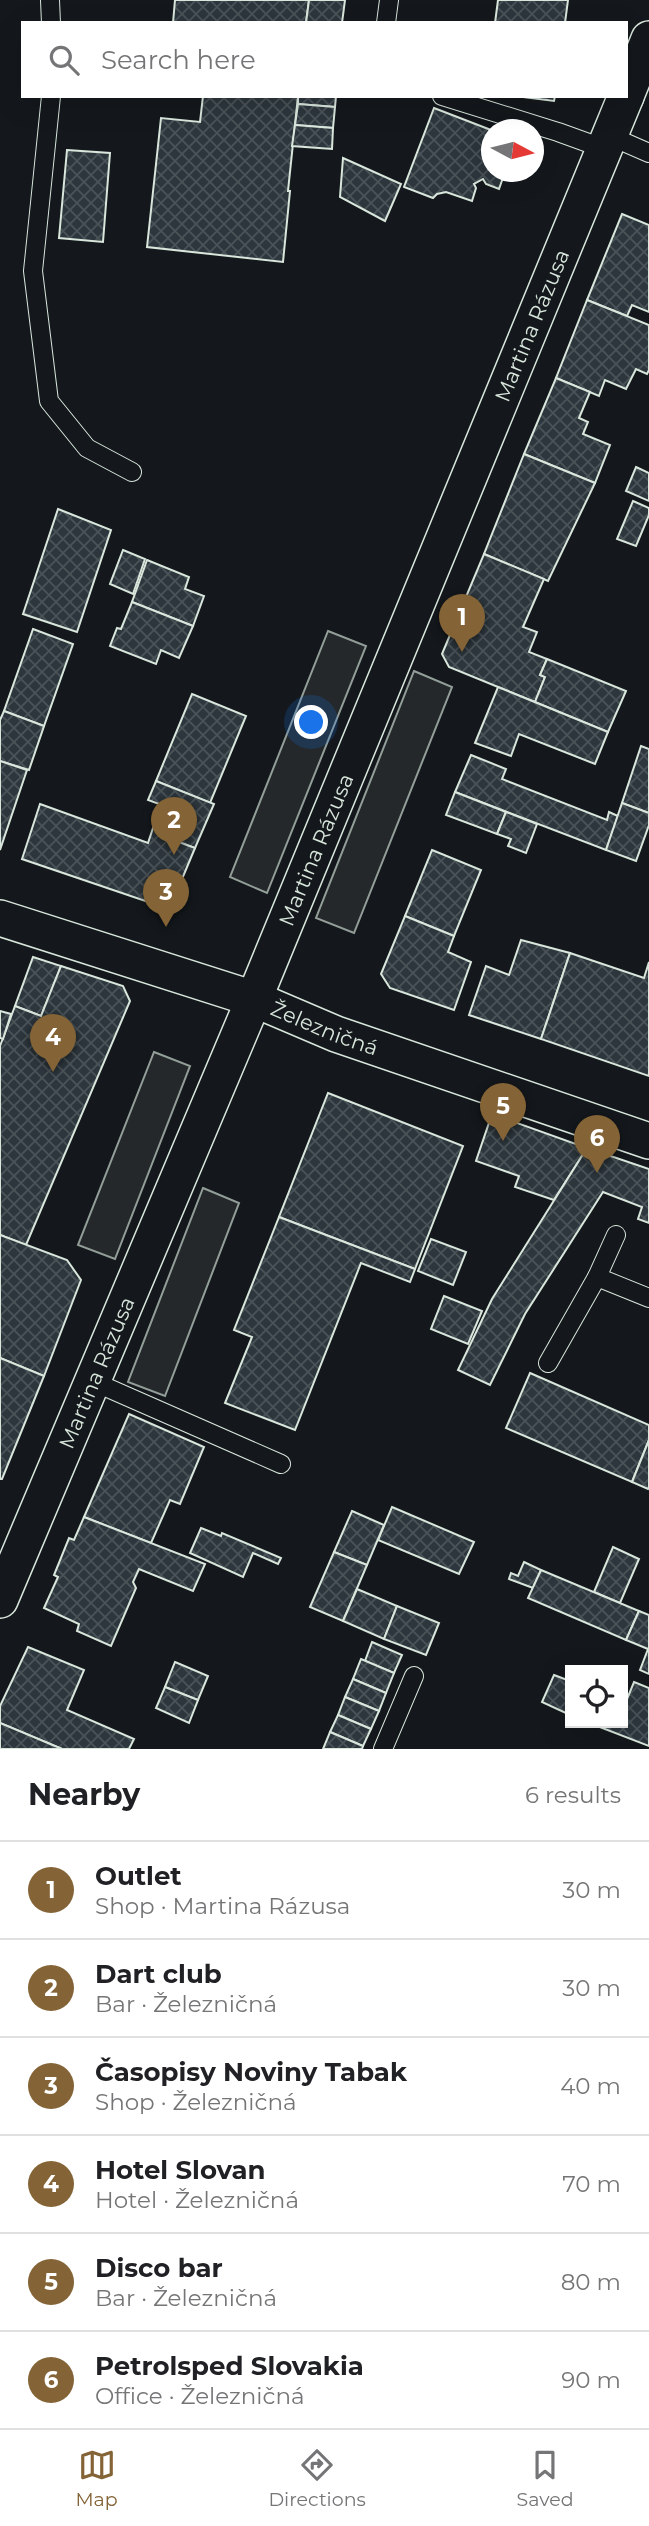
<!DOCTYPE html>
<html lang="en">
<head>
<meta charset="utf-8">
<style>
  body { margin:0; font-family:Montserrat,sans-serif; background:#f6f6f6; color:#202124 }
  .controls { position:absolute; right:21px; bottom:21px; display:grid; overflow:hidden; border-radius:0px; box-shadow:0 7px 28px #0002 }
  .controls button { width:63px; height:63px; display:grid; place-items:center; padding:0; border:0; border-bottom:2px solid #e0e0e0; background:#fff; color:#202124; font:35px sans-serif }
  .compass { position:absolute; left:481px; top:119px; width:63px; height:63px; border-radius:50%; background:#fff; box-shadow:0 7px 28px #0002; rotate:97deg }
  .you { position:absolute; left:312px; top:723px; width:24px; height:24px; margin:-18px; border:5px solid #fff; border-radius:50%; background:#1a73e8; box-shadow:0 0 0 10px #1a73e833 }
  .badge { display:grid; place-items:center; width:46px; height:46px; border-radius:50%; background:#846436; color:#fff; font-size:23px; font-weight:700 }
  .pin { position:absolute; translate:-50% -58px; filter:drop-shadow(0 2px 4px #0008) }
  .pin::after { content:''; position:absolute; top:37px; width:24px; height:21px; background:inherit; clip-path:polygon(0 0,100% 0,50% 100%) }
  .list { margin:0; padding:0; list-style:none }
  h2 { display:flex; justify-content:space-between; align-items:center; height:91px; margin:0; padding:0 28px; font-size:30px }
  h2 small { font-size:23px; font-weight:400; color:#757577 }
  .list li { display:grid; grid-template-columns:46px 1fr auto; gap:21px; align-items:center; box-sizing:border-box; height:98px; padding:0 28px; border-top:2px solid #e0e0e0 }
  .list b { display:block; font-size:26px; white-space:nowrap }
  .list p { margin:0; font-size:23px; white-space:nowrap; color:#757577 }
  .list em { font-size:23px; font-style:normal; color:#757577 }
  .icon { flex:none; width:38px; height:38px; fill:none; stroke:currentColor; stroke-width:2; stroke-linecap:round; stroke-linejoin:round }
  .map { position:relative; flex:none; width:649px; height:1749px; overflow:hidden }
  .search { position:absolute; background:#fff; box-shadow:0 7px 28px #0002; left:21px; right:21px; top:21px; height:77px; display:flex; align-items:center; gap:18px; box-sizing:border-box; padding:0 24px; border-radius:0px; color:#757577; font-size:26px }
  .sheet { height:679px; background:#fff }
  nav { display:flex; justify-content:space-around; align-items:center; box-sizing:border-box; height:98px; border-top:2px solid #e0e0e0; background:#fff; font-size:19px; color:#757577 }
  nav a { display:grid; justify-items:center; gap:4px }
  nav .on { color:#846436 }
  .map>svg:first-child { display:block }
</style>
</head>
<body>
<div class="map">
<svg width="649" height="1749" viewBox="0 0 649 1749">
  <defs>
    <pattern id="building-cross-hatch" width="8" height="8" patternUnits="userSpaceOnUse" patternTransform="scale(1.75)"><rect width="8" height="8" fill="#2c363c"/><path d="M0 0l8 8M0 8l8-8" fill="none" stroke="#4a5358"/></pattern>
  </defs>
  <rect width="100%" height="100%" fill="#14181c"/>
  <g fill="#24282b" stroke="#939e99" stroke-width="2">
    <path d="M328 631 366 646 267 893 230 877Z"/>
    <path d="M414 671 452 687 354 933 316 918Z"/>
    <path d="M154 1052 190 1066 115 1259 78 1245Z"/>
    <path d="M203 1188 239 1203 165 1396 128 1382Z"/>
  </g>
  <g fill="url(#building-cross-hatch)" stroke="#d8e6dc" stroke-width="2">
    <path d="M175 0H309L306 23H173Z"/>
    <path d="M309 0H345L342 23H306Z"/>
    <path d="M498 0H568L565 23H495Z"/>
    <path d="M203 96H298L288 191H290L283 262 147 247 161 118 200 122Z"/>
    <path d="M298 96H336L335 107 298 104Z"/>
    <path d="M515 96H555L554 101Z"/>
    <path d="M298 104 335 107 333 128 295 125Z"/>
    <path d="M434 108 491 130V172H505L499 189 486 184 483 179 474 184 476 188 472 201 446 192 437 194 433 198 404 187Z"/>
    <path d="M295 125 333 128 332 149 292 146Z"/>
    <path d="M67 150 110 153 103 242 59 238Z"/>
    <path d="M343 158 401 184 385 221 340 197Z"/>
    <path d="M622 214 649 225V312L632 305 627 316 587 300Z"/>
    <path d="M587 300 649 325V370L647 374 636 369 626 389 605 380 599 396 556 378Z"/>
    <path d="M556 378 590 392 579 418 588 422 583 434 610 445 595 483 524 454Z"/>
    <path d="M524 454 595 483 548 581 484 554Z"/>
    <path d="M636 467 649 473V501L626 491Z"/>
    <path d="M633 501 649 508V515L636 546 617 539Z"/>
    <path d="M58 509 111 530 77 632 23 614Z"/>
    <path d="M123 550 145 559 133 594 110 584Z"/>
    <path d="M484 554 544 579 523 627 537 632 529 652 547 659 540 675 545 677 535 702 449 667 442 654Z"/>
    <path d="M147 560 189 577 185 589 204 596 193 626 132 602Z"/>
    <path d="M132 602 193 626 179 658 161 650 156 664 110 646 117 628 121 629Z"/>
    <path d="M33 629 73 644 44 726 4 711Z"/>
    <path d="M547 659 626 691 608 732 535 702 545 677 540 675Z"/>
    <path d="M498 687 608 732 595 764 519 734 511 756 475 743Z"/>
    <path d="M192 694 246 716 210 803 156 781Z"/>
    <path d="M4 711 44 726 29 770 0 761V720Z"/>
    <path d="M641 746 649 749V813L622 803Z"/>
    <path d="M471 755 506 769 502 779 607 820 609 812 618 816 606 850 455 792Z"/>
    <path d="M0 761 27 770 0 850Z"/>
    <path d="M156 781 214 804 195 848 165 837 168 830 154 825 162 805 148 800Z"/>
    <path d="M455 792 506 812 497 834 446 815Z"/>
    <path d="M622 803 649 813V825L636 861 606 850Z"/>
    <path d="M40 804 148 843 154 825 168 830 165 837 195 848 172 903 160 906 22 859Z"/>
    <path d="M506 812 537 824 526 853 508 846 511 839 497 834Z"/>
    <path d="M432 850 481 870 454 936 405 916Z"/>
    <path d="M405 916 454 936 448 952 471 962 454 1010 390 988 381 974Z"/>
    <path d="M521 940 570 953 541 1039 469 1015 486 966 509 975Z"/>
    <path d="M570 953 644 978 649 962V1076L541 1039Z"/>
    <path d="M33 957 61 966 41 1016 15 1006Z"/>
    <path d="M61 966 123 986 130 1001 26 1245 0 1235V1046L15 1006 41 1016Z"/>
    <path d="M0 1011 11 1014 3 1039 0 1038Z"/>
    <path d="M328 1093 463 1146 415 1269 279 1217Z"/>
    <path d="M492 1114 587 1148 554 1200 515 1187 519 1176 476 1161Z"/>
    <path d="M587 1148 649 1169V1223L638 1219 642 1207 603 1192 525 1314 490 1385 458 1370 492 1299Z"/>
    <path d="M279 1217 415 1269 410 1282 361 1263 295 1430 225 1403 252 1337 234 1330Z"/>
    <path d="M0 1235 67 1260 81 1280 44 1376 0 1358Z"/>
    <path d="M431 1239 466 1252 453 1285 418 1271Z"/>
    <path d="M444 1296 482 1311 468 1344 431 1329Z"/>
    <path d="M0 1358 44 1376 2 1479H0Z"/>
    <path d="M530 1373 649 1425V1440L632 1482 506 1428Z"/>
    <path d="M129 1414 204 1447 180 1504 170 1500 151 1543 84 1517Z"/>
    <path d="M649 1440V1487L648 1489 632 1482Z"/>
    <path d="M392 1507 474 1542 459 1574 378 1540Z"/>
    <path d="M352 1511 384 1525 367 1565 334 1552Z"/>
    <path d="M84 1517 205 1564 193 1591 139 1569 133 1582 136 1588 111 1646 77 1631 79 1624 44 1608 58 1577 54 1575 69 1538 74 1540Z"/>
    <path d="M201 1528 221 1536 222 1533 281 1558 278 1564 253 1553 243 1577 190 1553Z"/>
    <path d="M613 1547 639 1559 620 1603 594 1592Z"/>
    <path d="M334 1552 367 1565 343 1621 310 1607Z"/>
    <path d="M524 1562 541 1570 533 1588 509 1579 511 1573 518 1576Z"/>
    <path d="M541 1570 639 1611 626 1640 528 1598Z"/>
    <path d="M357 1589 397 1606 384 1639 343 1621Z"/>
    <path d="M397 1606 439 1623 426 1655 384 1639Z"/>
    <path d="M639 1611 649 1615V1674L640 1670 648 1649 626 1640Z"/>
    <path d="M372 1642 402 1655 394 1673 365 1661Z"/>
    <path d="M28 1647 84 1670 67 1710 134 1739 129 1749H62L0 1723V1706Z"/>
    <path d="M361 1659 394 1673 386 1693 353 1679Z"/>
    <path d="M175 1662 208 1676 198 1700 165 1687Z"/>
    <path d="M554 1675 570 1681V1715L542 1702Z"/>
    <path d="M353 1679 386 1693 379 1711 345 1697Z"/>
    <path d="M634 1682 649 1688V1746L592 1724 623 1723V1703L625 1704Z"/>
    <path d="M165 1687 198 1700 189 1723 156 1708Z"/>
    <path d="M345 1697 379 1711 371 1729 338 1715Z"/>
    <path d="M338 1715 371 1729 363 1746 330 1732Z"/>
    <path d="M0 1723 62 1749H0Z"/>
    <path d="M330 1732 363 1746 362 1749H323Z"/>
  </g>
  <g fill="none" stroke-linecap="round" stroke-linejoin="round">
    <defs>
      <g id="lane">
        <path d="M50 0 51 23"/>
        <path d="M386 23 389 0"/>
        <path d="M51 96 33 271 49 401 87 448 132 472"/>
        <path d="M442 96 558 132 605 149"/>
        <path d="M610 136 649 153"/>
        <path d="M597 1277 649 1298"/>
        <path d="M548 1363 597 1277 616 1235"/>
        <path d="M92 1381 281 1464"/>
        <path d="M383 1749 414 1676"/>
      </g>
      <g id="street">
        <path d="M626 96 649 39"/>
        <path id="s1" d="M0 918 254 999 336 1034 649 1141"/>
        <path id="s2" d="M0 1600 254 999 626 96"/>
      </g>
    </defs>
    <use href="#lane" stroke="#d8e6dc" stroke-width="20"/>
    <use href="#street" stroke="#d8e6dc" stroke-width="38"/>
    <use href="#lane" stroke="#14181c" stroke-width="18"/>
    <use href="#street" stroke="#14181c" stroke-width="35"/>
  </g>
  <g text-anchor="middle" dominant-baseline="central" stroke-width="5" stroke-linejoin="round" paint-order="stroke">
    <g font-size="21" fill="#d8e6dc" stroke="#14181c">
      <text stroke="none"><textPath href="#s2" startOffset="1381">Martina Rázusa</textPath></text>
      <text stroke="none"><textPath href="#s2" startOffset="814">Martina Rázusa</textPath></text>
      <text stroke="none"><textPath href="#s1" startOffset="343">Železničná</textPath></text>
      <text stroke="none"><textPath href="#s2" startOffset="247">Martina Rázusa</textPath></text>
    </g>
  </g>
</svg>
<div class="controls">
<button><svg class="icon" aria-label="locate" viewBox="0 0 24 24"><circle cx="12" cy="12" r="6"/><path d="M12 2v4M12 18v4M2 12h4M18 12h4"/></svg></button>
</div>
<svg class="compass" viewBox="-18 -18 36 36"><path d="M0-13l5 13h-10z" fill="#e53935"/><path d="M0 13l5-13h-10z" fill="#757577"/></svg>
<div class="you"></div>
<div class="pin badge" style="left:462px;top:652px">1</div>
<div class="pin badge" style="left:174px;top:855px">2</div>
<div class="pin badge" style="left:166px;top:927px">3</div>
<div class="pin badge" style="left:53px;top:1072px">4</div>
<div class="pin badge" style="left:503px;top:1141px">5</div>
<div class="pin badge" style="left:597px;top:1173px">6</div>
<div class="search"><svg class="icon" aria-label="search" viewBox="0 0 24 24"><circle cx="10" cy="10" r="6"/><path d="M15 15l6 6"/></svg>Search here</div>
</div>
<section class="sheet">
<h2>Nearby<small>6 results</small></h2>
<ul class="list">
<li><span class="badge">1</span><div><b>Outlet</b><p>Shop · Martina Rázusa</p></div><em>30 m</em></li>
<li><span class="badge">2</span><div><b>Dart club</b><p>Bar · Železničná</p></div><em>30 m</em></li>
<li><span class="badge">3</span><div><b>Časopisy Noviny Tabak</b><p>Shop · Železničná</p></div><em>40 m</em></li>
<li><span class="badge">4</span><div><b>Hotel Slovan</b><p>Hotel · Železničná</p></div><em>70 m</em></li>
<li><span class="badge">5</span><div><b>Disco bar</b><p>Bar · Železničná</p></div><em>80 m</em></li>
<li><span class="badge">6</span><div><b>Petrolsped Slovakia</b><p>Office · Železničná</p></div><em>90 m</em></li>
</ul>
</section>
<nav>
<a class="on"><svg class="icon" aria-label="map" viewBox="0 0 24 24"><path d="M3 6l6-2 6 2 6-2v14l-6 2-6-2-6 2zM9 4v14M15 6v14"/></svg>Map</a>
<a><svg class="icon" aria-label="directions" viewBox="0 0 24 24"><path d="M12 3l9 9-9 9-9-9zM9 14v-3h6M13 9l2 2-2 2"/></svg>Directions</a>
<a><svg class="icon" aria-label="saved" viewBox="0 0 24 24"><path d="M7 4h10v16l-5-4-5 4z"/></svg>Saved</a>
</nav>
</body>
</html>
